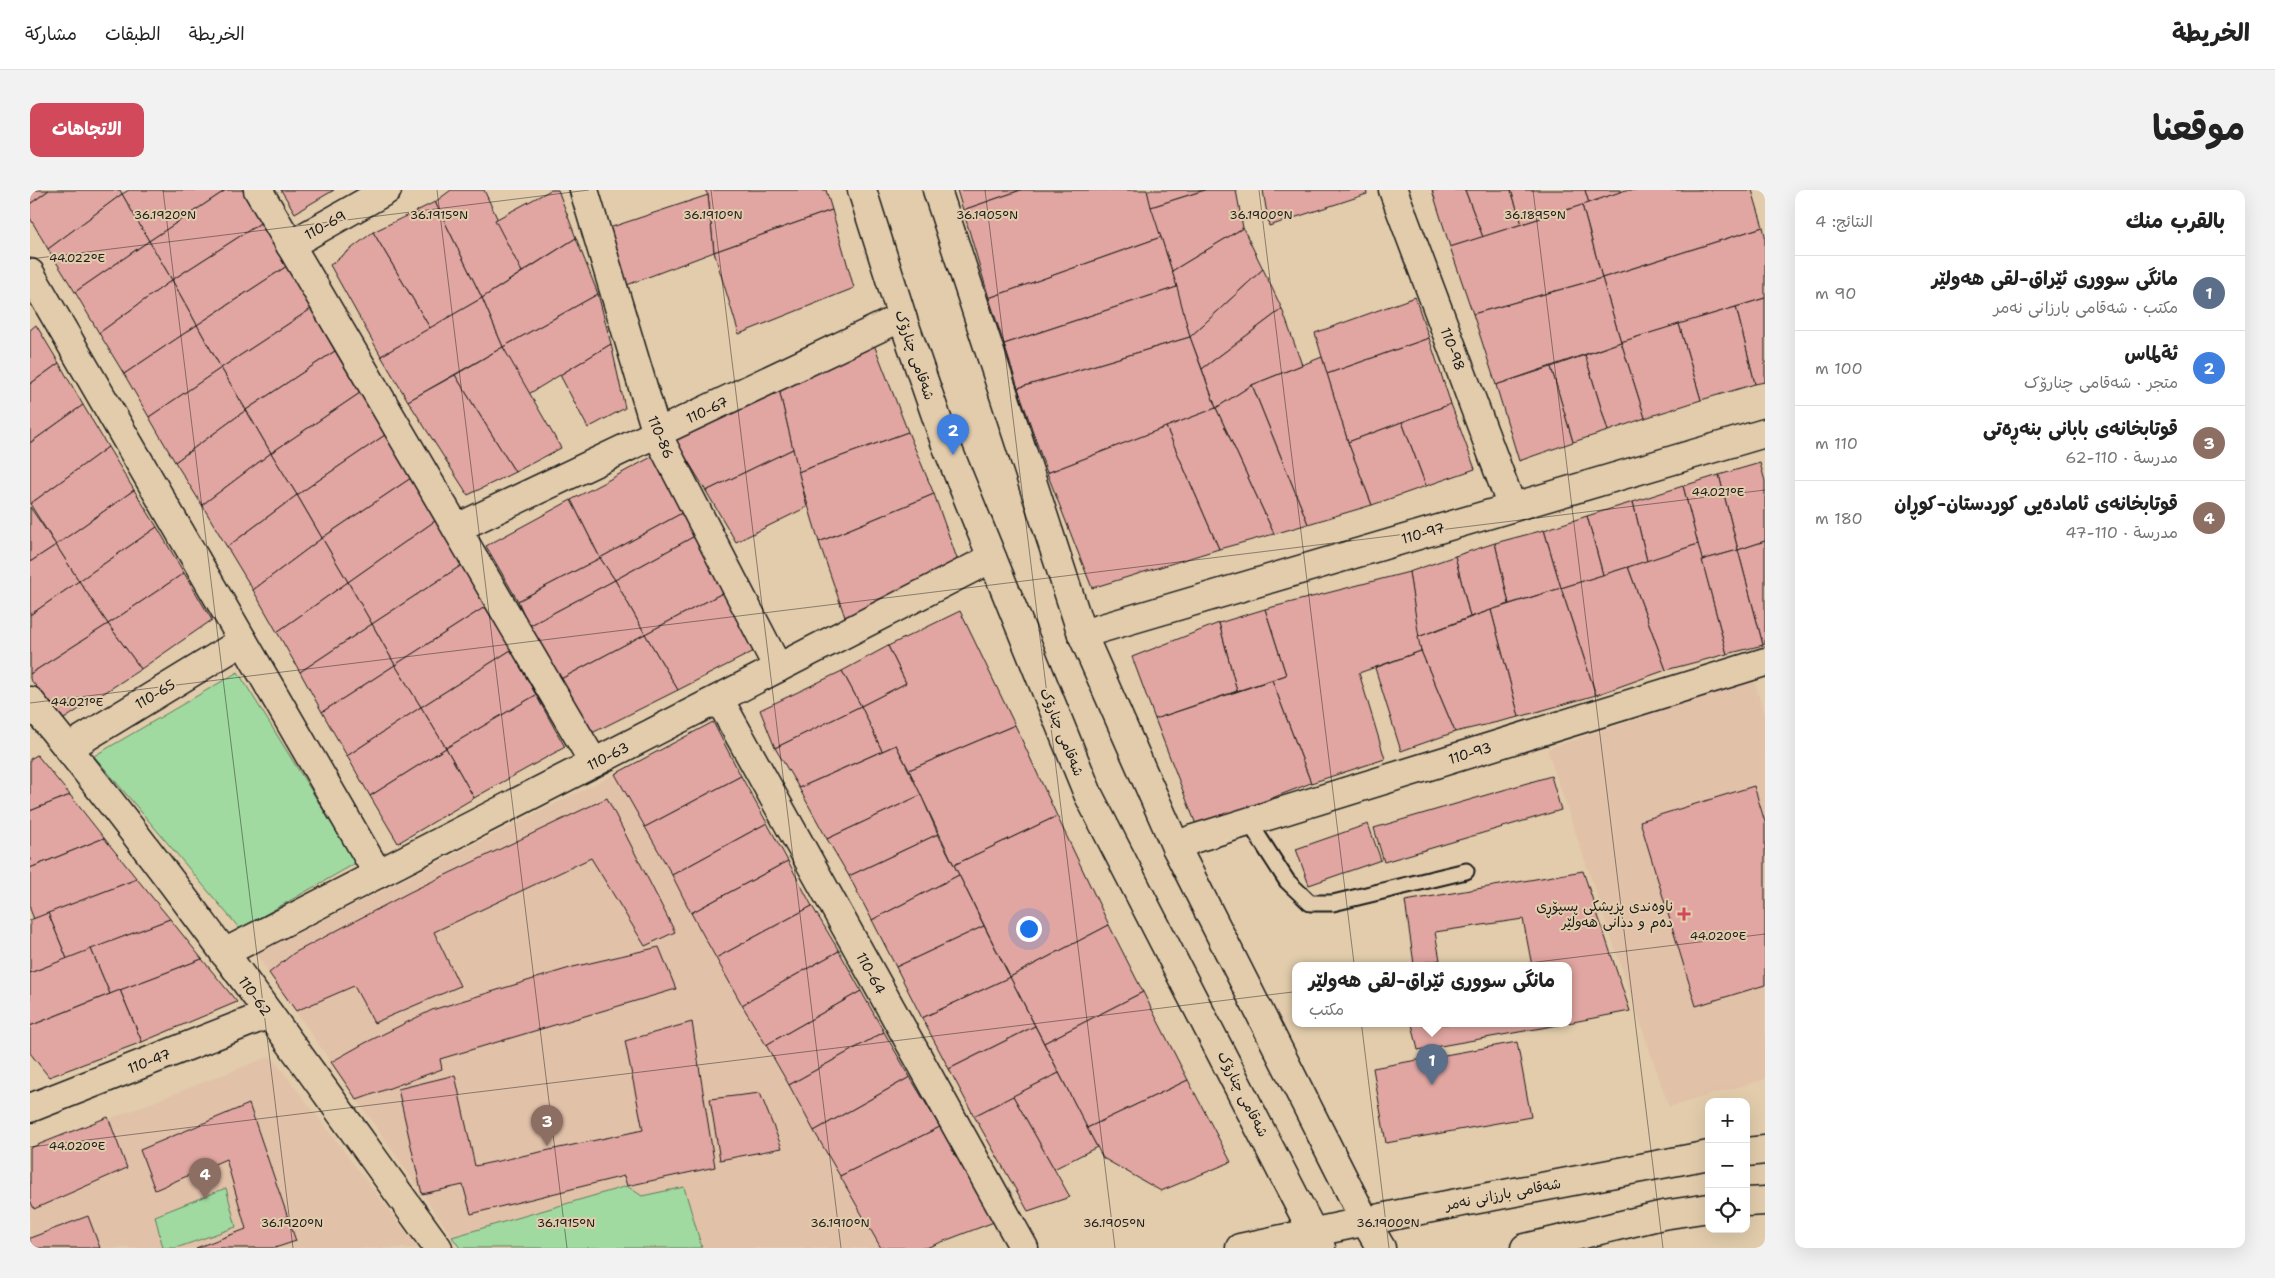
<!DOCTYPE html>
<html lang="ar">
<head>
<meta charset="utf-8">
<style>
  body { margin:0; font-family:"Shantell Sans","Playpen Sans Arabic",sans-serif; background:#f2f2f2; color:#222; direction:rtl }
  .controls { position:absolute; right:15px; bottom:15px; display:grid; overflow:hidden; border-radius:10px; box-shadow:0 5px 20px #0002 }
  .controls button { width:45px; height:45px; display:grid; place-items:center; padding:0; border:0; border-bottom:1px solid #e0e0e0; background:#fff; color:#222; font:25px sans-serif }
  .you { position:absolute; left:998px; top:738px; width:18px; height:18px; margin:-12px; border:4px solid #fff; border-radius:50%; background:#1a73e8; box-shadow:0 0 0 8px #1a73e833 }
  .badge { display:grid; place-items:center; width:32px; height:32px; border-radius:50%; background:#d1495b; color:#fff; font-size:16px; font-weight:700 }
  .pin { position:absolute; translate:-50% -41px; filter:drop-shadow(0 1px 2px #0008) }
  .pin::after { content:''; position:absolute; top:26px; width:18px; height:15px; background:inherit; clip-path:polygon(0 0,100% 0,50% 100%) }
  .popup { position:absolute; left:1262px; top:772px; width:280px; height:65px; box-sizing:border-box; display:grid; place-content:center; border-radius:10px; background:#fff; filter:drop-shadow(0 1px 4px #0005); font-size:16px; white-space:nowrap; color:#767676 }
  .popup b { font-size:19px; color:#222 }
  .popup::after { content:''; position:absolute; left:50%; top:100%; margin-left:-10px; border:10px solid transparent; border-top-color:#fff }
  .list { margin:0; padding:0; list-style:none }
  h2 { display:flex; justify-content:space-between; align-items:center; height:65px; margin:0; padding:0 20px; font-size:21px }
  h2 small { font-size:16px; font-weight:400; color:#767676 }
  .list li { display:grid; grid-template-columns:32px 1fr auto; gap:15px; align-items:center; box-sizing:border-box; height:75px; padding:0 20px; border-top:1px solid #e0e0e0 }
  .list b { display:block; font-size:19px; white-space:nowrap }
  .list p { margin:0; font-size:16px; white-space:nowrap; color:#767676 }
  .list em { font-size:16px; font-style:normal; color:#767676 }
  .icon { flex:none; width:28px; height:28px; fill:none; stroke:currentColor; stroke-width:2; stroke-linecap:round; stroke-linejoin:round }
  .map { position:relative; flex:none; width:1735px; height:1058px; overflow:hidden; direction:ltr; border-radius:10px }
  header { display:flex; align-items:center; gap:30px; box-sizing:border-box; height:70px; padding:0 25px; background:#fff; border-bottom:1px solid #e0e0e0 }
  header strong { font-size:24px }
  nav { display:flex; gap:28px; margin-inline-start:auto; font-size:18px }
  .intro { display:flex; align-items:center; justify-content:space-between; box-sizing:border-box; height:120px; padding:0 30px }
  h1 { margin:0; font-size:35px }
  .button { padding:12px 22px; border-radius:10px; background:#d1495b; color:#fff; font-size:18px; font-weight:700 }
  main { display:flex; gap:30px; padding:0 30px }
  aside { flex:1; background:#fff; border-radius:10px; box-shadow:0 5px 20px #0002 }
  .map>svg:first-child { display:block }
</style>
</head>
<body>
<header>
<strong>الخريطة</strong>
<nav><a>الخريطة</a><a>الطبقات</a><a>مشاركة</a></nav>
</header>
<div class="intro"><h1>موقعنا</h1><a class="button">الاتجاهات</a></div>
<main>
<aside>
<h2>بالقرب منك<small>النتائج: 4</small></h2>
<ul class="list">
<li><span class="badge" style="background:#5c6f8a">1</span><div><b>مانگی سووری ئێراق-لقی هەولێر</b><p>مكتب · شەقامی بارزانی نەمر</p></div><em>90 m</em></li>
<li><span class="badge" style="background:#3f7fe0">2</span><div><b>ئةلماس</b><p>متجر · شەقامی چنارۆک</p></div><em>100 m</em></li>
<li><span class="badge" style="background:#8d6e63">3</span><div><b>قوتابخانەی بابانی بنەڕەتی</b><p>مدرسة · 110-62</p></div><em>110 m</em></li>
<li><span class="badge" style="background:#8d6e63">4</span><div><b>قوتابخانەی ئامادەیی کوردستان-کوڕان</b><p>مدرسة · 110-47</p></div><em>180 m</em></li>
</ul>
</aside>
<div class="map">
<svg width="1735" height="1058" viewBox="0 0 1735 1058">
  <rect width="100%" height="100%" fill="#e2ccac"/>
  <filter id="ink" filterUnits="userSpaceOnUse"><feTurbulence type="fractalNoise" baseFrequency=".02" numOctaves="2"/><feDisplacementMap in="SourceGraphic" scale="10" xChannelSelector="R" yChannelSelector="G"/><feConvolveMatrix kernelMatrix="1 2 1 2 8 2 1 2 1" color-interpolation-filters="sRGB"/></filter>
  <g filter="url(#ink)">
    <g fill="#e2c1a9">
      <path d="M1724 490 1735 526V889L1639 917 1517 559Z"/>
      <path d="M585 584 642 685 671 743 851 1058H430L226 764Z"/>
      <path d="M241 866 388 1058H0V960Z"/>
    </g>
    <g fill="#a0daa0" stroke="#5e7b5e">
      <path d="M208 482 326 673 210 739 64 566Z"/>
      <path d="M597 996 612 1006 654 997 672 1058H430L422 1047Z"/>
      <path d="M196 998 206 1037 146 1058H133L125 1026Z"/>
    </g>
    <g fill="#e1a6a1" stroke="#1c1c1c">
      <path d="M0 0H19L0 14Z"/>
      <path d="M19 0H90L92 4 18 59 0 28V14Z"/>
      <path d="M99 0H196L119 51 92 4Z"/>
      <path d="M196 0H214L232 32 142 90 119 51Z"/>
      <path d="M251 0H304L265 23Z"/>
      <path d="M421 0H454L492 82 452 108 405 12Z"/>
      <path d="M521 0H528L546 48 492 82 465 30Z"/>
      <path d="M675 0H796L802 20 684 62 678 5Z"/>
      <path d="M927 0H991L933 20Z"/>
      <path d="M991 0H1117L1131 47 959 108 933 20Z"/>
      <path d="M1117 0H1175L1121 17Z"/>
      <path d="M1175 0H1206L1213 38 1142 81 1121 17Z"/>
      <path d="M1233 0H1336L1337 4 1239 36Z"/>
      <path d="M1402 0H1435L1453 47 1420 57Z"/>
      <path d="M1435 0H1481L1492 34 1453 47Z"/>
      <path d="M1481 0H1555L1559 13 1492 34Z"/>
      <path d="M1555 0H1591V2L1559 13Z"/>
      <path d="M1596 0H1722L1733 37 1572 88 1552 15Z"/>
      <path d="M92 4 119 51 45 102 18 59Z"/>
      <path d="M678 5 684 62 597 95 579 38Z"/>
      <path d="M405 12 452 108 400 138 343 42Z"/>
      <path d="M1552 15 1572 88 1443 124 1420 57Z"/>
      <path d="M802 20 824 98 709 144 684 62Z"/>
      <path d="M232 32 257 76 167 135 142 90Z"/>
      <path d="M1733 37 1735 45V108L1591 152 1572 88Z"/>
      <path d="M1213 38 1233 79 1160 147 1142 81Z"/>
      <path d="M343 42 400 138 351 166 300 75Z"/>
      <path d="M1131 47 1147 97 974 154 959 108Z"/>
      <path d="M546 48 568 104 473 157 452 108Z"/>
      <path d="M119 51 142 90 69 143 45 102Z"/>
      <path d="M257 76 281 119 191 178 167 135Z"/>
      <path d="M1233 79 1252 119 1172 179 1160 147Z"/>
      <path d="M1572 88 1591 152 1466 195 1443 124Z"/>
      <path d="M142 90 167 135 94 184 69 143Z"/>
      <path d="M1147 97 1160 147 988 198 974 154Z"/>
      <path d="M568 104 581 154 497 205 473 157Z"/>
      <path d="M1385 107 1399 148 1297 184 1285 143Z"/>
      <path d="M452 108 473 157 378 211 351 166Z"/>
      <path d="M1735 108V192L1725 194 1706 117Z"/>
      <path d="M1706 117 1725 194 1671 210 1649 134Z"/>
      <path d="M281 119 305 161 216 220 191 178Z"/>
      <path d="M1252 119 1272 175 1222 195 1186 218 1172 179Z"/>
      <path d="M1649 134 1671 210 1615 228 1591 152Z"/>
      <path d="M6 135 29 173 0 194V140Z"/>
      <path d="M167 135 191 178 119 227 94 184Z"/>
      <path d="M1160 147 1186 218 1017 283 988 198Z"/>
      <path d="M1399 148 1421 214 1318 252 1297 184Z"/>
      <path d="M843 152 878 242 768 282 748 195Z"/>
      <path d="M1591 152 1615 228 1578 241 1555 165Z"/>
      <path d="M581 154 595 218 558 238 530 185Z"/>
      <path d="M473 157 531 258 485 282 425 185Z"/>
      <path d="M305 161 330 203 241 263 216 220Z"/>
      <path d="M1555 165 1578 241 1543 252 1521 177Z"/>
      <path d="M1292 167 1318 252 1342 315 1278 334 1222 195Z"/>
      <path d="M29 173 53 215 0 253V194Z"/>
      <path d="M1521 177 1543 252 1489 271 1466 195Z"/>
      <path d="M191 178 216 220 145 272 119 227Z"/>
      <path d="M425 185 485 282 438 305 378 211Z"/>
      <path d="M748 195 763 259 676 301 643 246Z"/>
      <path d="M1222 195 1278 334 1244 344 1186 218Z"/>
      <path d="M330 203 355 245 267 305 241 263Z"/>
      <path d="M1421 214 1445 279 1396 296 1372 232Z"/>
      <path d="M53 215 78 257 0 314V253Z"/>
      <path d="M1186 218 1244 344 1189 359 1136 237Z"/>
      <path d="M216 220 241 263 172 315 145 272Z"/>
      <path d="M1372 232 1396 296 1342 315 1318 252Z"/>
      <path d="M1136 237 1189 359 1062 398 1017 283Z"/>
      <path d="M878 242 904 304 789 352 768 282Z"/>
      <path d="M355 245 381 288 292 348 267 305Z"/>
      <path d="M78 257 104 300 26 355 0 314Z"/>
      <path d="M763 259 777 317 706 352 676 301Z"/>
      <path d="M241 263 267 305 197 357 172 315Z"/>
      <path d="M629 263 661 318 570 368 541 310Z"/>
      <path d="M1730 273 1735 291V351L1708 360 1689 285Z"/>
      <path d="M1689 285 1708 360 1672 370 1653 296Z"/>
      <path d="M381 288 405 331 318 392 292 348Z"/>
      <path d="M1653 296 1668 354 1617 371 1603 312Z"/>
      <path d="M104 300 127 337 49 391 26 355Z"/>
      <path d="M904 304 930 377 816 430 789 352Z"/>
      <path d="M267 305 292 348 223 400 197 357Z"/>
      <path d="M541 310 570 368 488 411 456 356Z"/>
      <path d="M1603 312 1617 371 1573 385 1557 326Z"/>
      <path d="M0 317 26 355 0 372Z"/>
      <path d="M661 318 672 342 585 390 570 368Z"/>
      <path d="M1557 326 1573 385 1531 398 1514 340Z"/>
      <path d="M405 331 432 375 342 434 318 392Z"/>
      <path d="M127 337 154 383 78 434 49 391Z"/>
      <path d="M1514 340 1531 398 1479 414 1465 353Z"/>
      <path d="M672 342 704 397 615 444 585 390Z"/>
      <path d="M292 348 318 392 247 442 223 400Z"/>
      <path d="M1735 351V454L1733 455 1708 360Z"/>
      <path d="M1465 353 1479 414 1440 427 1425 366Z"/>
      <path d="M1668 354 1697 464 1636 480 1598 377Z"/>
      <path d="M26 355 49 391 0 425V372Z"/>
      <path d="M1708 360 1733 455 1697 464 1672 370Z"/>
      <path d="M1425 366 1440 427 1388 447 1379 382Z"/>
      <path d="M570 368 585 390 499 436 488 411Z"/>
      <path d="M432 375 455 417 365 475 342 434Z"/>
      <path d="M1598 377 1636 480 1566 505 1531 398Z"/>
      <path d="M1379 382 1391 461 1329 483 1355 569 1281 593 1242 490 1256 485 1235 419Z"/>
      <path d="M154 383 182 430 111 479 78 434Z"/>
      <path d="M585 390 615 444 529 490 499 436Z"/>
      <path d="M49 391 78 434 0 484V425Z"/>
      <path d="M318 392 342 434 270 482 247 442Z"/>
      <path d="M704 397 736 455 648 500 615 444Z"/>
      <path d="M1531 398 1566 505 1489 527 1461 420Z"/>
      <path d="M455 417 481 460 391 517 365 475Z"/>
      <path d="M1235 419 1256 485 1207 501 1189 433Z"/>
      <path d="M1461 420 1489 527 1425 542 1391 461 1388 447Z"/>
      <path d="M930 421 985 535 879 580 866 555 852 561 831 516 876 493 858 456Z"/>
      <path d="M1189 433 1207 501 1125 529 1102 467Z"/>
      <path d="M78 434 111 479 34 529 0 489V484Z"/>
      <path d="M342 434 365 475 292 522 270 482Z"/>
      <path d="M615 444 648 500 560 544 529 490Z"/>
      <path d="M858 456 876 493 831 516 812 481Z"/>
      <path d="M481 460 506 505 416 558 391 517Z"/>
      <path d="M1391 461 1425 542 1371 561 1345 478Z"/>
      <path d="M365 475 391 517 317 566 292 522Z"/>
      <path d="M812 481 831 516 745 558 730 520Z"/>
      <path d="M1242 490 1281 593 1167 637 1125 529Z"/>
      <path d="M506 505 535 557 444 608 416 558Z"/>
      <path d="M831 516 852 561 769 598 745 558Z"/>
      <path d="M391 517 416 558 340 606 317 566Z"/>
      <path d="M683 532 711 586 615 637 585 584Z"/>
      <path d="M985 535 1027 626 924 675 879 580Z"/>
      <path d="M866 555 891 605 797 649 769 598Z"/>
      <path d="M416 558 444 608 368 653 340 606Z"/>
      <path d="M7 565 40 605 0 621V569Z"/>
      <path d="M711 586 737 633 642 685 615 637Z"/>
      <path d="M1521 586 1531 620 1354 672 1344 638Z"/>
      <path d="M1724 596 1735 632V795L1666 816 1610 631Z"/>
      <path d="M40 605 74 648 0 678V621Z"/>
      <path d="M891 605 908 644 819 686 797 649Z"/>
      <path d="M577 608 645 742 615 756 561 668 404 742 430 796 344 833 324 796 266 821 239 783 264 763 380 702Z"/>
      <path d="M1027 626 1079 735 980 787 924 675Z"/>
      <path d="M737 633 758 671 661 723 642 685Z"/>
      <path d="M1338 634 1351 670 1279 695 1266 659Z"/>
      <path d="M908 644 929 685 842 730 819 686Z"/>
      <path d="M74 648 107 689 4 729 0 719V678Z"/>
      <path d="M758 671 782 716 686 768 661 723Z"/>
      <path d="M1553 681 1600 821 1538 833V776H1502L1493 729 1405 742 1410 770 1384 774 1375 711Z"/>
      <path d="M929 685 954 736 866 777 842 730Z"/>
      <path d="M107 689 140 729 37 769 18 723Z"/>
      <path d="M782 716 809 761 712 815 686 768Z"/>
      <path d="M18 723 37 769 0 783V730Z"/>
      <path d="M140 729 172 769 80 804 61 759Z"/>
      <path d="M1079 735 1113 802 1014 853 980 787Z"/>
      <path d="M954 736 980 787 892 828 866 777Z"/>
      <path d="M629 757 646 799 410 869 412 879 327 910 301 872 335 853 402 820 543 777Z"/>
      <path d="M61 759 80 804 0 836V783Z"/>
      <path d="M809 761 831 801 736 855 712 815Z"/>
      <path d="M172 769 207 812 112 852 90 800Z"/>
      <path d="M980 787 1005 836 919 879 892 828Z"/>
      <path d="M90 800 112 852 19 887 0 863V836Z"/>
      <path d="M831 801 854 842 759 895 736 855Z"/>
      <path d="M1113 802 1158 890 1057 938 1014 853Z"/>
      <path d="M662 832 685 977 597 996 594 986 441 1024 433 995 392 1004 368 899 425 885 445 976 613 940 595 851Z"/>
      <path d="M1382 834H1534L1388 860Z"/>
      <path d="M1005 836 1029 883 944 926 919 879Z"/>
      <path d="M854 842 880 887 784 941 759 895Z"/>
      <path d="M1487 852 1501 927 1356 953 1343 878Z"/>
      <path d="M1029 883 1067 957 1024 979 983 906Z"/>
      <path d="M880 887 910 937 810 986 784 941Z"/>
      <path d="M1158 890 1201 972 1131 1001 1073 968 1057 938Z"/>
      <path d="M730 903 752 958 690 970 680 909Z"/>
      <path d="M983 906 1040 1007 998 1021 944 926Z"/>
      <path d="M219 914 266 1051 245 1058H166L216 1039 196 969 125 1000 110 960Z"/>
      <path d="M78 927 97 978 4 1019 0 1010V958Z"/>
      <path d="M910 937 964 1032 896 1058H851L810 986Z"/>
      <path d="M58 1026 70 1058H0V1048Z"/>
    </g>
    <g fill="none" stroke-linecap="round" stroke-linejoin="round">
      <defs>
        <path id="service" d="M1219 632 1257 691 1280 713H1303L1436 681"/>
        <g id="minor">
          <path d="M228 0 564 573"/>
          <path d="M554 0 627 244 748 478"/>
          <path d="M1363 0 1482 317"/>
          <path d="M260 55 357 0"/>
          <path d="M0 83 348 684"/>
          <path d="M427 338 872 127"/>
          <path d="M1052 444 1735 243"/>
          <path d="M689 509 994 1058"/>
          <path d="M0 511C144 687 275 874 408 1058"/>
          <path d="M38 558 213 451"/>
          <path d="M1146 657 1163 649 1735 472"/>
          <path d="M194 763 962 368"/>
          <path d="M0 918 239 824"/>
        </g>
        <g id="primary">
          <path d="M832 0 872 127 915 252 1058 604 1291 1058"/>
          <path d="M907 0 1052 444 1146 657 1335 1031 1351 1058"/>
          <path d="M1716 962 1735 960"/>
          <path d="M1716 1012 1735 1011"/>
          <path d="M1210 1058 1370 1024 1679 965"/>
          <path d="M1495 1058 1633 1025 1679 1018"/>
        </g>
      </defs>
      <use href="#service" stroke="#1c1c1c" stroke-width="19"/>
      <use href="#minor" stroke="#1c1c1c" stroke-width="31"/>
      <use href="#primary" stroke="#1c1c1c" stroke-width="31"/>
      <use href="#service" stroke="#e2ccac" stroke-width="15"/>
      <use href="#minor" stroke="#e2ccac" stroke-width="28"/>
      <use href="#primary" stroke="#e2ccac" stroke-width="28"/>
    </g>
  </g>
  <path fill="none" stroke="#1c1c1c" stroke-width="1" stroke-opacity="0.45" d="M133 0 263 1058M407 0 537 1058M681 0 811 1058M955 0 1085 1058M1229 0 1359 1058M1503 0 1633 1058M0 69 559 0M0 513 1735 300M0 957 1735 744"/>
  <path fill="#d1495b" stroke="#e2ccac" stroke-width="2" d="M1651.5 716.5h5v5h5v5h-5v5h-5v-5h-5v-5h5z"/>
  <g text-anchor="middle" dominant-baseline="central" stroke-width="4" stroke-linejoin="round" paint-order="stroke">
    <g font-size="14" fill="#1c1c1c" stroke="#e2ccac">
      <text transform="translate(295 35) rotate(-29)">110-69</text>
      <text transform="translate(1423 159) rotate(69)">110-98</text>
      <text transform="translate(885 165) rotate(71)">شەقامی چنارۆک</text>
      <text transform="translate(677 220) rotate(-25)">110-67</text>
      <text transform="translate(631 247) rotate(67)">110-86</text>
      <text transform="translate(1393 343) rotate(-16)">110-97</text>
      <text transform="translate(125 504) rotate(-31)">110-65</text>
      <text transform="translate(1032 542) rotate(68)">شەقامی چنارۆک</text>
      <text transform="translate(1440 563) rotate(-17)">110-93</text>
      <text transform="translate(578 566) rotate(-27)">110-63</text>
      <text transform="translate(841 783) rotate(61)">110-64</text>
      <text transform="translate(225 806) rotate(54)">110-62</text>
      <text transform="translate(119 871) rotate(-21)">110-47</text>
      <text transform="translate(1213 904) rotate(63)">شەقامی چنارۆک</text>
      <text transform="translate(1473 1004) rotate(-11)">شەقامی بارزانی نەمر</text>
    </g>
    <g font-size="14" fill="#1c1c1c" stroke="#e2ccac" text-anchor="end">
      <text x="1643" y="716">ناوەندی پزیشکی پسپۆڕی<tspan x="1643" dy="16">دەم و ددانی هەولێر</tspan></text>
    </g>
  </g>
  <g font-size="12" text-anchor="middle" fill="#1c1c1c" stroke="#e2ccac" stroke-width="4" stroke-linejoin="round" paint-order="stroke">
    <text x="135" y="29">36.1920°N</text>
    <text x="409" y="29">36.1915°N</text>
    <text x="683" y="29">36.1910°N</text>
    <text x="957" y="29">36.1905°N</text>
    <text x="1231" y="29">36.1900°N</text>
    <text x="1505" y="29">36.1895°N</text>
    <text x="47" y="72">44.022°E</text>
    <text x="1688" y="306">44.021°E</text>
    <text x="47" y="516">44.021°E</text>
    <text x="1688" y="750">44.020°E</text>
    <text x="47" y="960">44.020°E</text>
    <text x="262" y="1037">36.1920°N</text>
    <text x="536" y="1037">36.1915°N</text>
    <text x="810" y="1037">36.1910°N</text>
    <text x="1084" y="1037">36.1905°N</text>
    <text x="1358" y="1037">36.1900°N</text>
  </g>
</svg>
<div class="controls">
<button>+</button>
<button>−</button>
<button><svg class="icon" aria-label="locate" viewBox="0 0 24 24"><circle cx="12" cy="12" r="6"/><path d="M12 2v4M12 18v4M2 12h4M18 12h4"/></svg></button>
</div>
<div class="you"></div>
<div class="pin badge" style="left:1402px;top:895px;background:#5c6f8a">1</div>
<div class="popup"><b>مانگی سووری ئێراق-لقی هەولێر</b>مكتب</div>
<div class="pin badge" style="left:923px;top:265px;background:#3f7fe0">2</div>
<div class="pin badge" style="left:517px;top:956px;background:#8d6e63">3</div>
<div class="pin badge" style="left:175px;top:1009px;background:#8d6e63">4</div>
</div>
</main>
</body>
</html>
